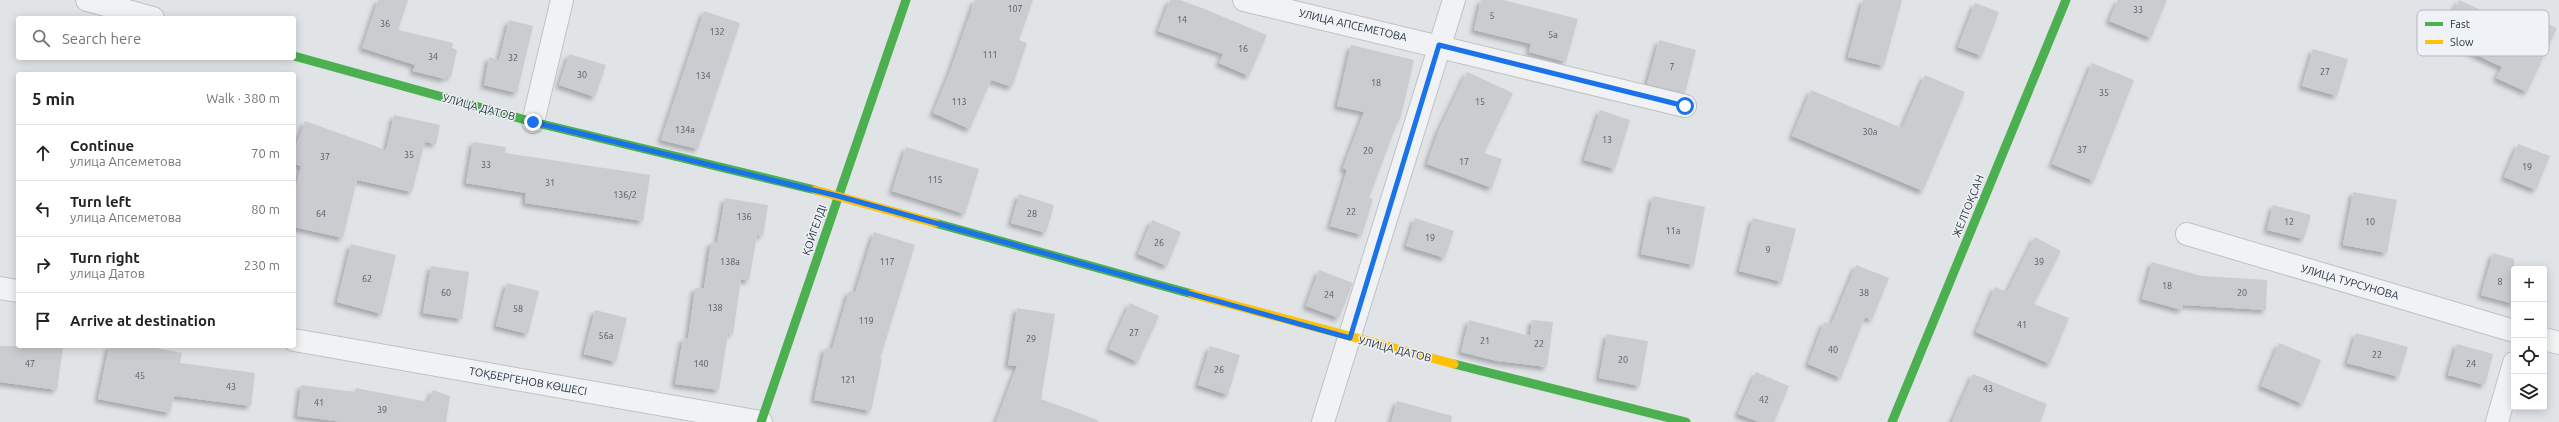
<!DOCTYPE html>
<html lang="en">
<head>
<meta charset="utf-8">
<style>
  body { margin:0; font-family:Ubuntu,sans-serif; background:#f6f6f6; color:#222 }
  .controls { position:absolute; right:12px; bottom:12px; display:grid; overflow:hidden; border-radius:4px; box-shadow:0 2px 10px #0003 }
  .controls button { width:36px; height:36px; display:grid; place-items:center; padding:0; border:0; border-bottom:1px solid #e0e0e0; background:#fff; color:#222; font:20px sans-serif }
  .stop { position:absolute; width:12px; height:12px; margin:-9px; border:3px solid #1a73e8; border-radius:50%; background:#fff }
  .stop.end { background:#1a73e8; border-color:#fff; box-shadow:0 1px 4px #0008 }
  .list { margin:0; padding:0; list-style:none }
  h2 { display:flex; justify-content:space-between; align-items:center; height:52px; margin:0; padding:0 16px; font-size:17px }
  h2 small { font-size:13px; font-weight:400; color:#767676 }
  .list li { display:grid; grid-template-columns:26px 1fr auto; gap:12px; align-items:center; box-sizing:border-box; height:56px; padding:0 16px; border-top:1px solid #e0e0e0 }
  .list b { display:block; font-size:15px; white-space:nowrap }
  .list p { margin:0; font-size:13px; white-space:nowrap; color:#767676 }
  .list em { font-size:13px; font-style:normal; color:#767676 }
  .icon { flex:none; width:22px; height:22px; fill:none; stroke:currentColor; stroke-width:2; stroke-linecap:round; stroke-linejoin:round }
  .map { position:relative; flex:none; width:2559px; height:422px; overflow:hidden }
  .search { position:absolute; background:#fff; box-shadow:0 2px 10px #0003; left:16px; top:16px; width:280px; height:44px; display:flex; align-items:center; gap:10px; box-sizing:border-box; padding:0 14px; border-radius:4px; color:#767676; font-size:15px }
  .panel { position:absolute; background:#fff; box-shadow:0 2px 10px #0003; left:16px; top:72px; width:280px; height:276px; border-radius:4px }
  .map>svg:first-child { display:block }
</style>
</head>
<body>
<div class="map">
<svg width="2559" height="422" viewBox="0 0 2559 422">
  <defs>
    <filter id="shadow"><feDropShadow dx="-3.5" dy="3.5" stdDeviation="2" flood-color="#0004"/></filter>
  </defs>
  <rect width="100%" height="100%" fill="#e1e4e7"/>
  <g fill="#cacccf" filter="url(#shadow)">
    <path d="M378 0H408L398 30 453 43 452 48 457 50 451 77 446 76 445 79 413 71 415 65 362 48Z"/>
    <path d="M975 0H1033L1019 40 1027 43 1012 87 991 80 970 129 933 113 949 74Z"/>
    <path d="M1170 0H1180L1202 8 1267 35 1249 76 1219 63 1223 54 1158 31Z"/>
    <path d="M1481 0H1503L1578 19 1566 62 1529 52 1531 44 1474 30Z"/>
    <path d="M1863 0H1902L1884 66 1848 57Z"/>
    <path d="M2118 0H2167L2151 38 2109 21Z"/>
    <path d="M2459 0 2520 28 2526 14 2557 28 2527 92 2496 78 2502 67 2441 38Z"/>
    <path d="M1975 3 1999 12 1982 56 1958 47Z"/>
    <path d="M704 11 740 23 698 149 661 140Z"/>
    <path d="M509 20 533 26 517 93 484 85 489 57 499 60Z"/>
    <path d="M1659 40 1696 50 1685 93 1647 84Z"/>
    <path d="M1351 45 1414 60 1400 120H1398L1369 198 1373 199 1362 235 1330 226 1347 170 1343 168 1364 112 1337 106Z"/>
    <path d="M2313 49 2348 59 2337 96 2302 86Z"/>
    <path d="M569 54 606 65 595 97 559 85Z"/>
    <path d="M2092 63 2134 80 2094 181 2052 164Z"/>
    <path d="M1467 72 1513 93 1484 153 1502 159 1492 188 1427 164 1438 132Z"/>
    <path d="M1925 75 1965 92 1923 191 1792 136 1811 90 1902 128Z"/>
    <path d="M1600 110 1630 120 1615 169 1584 160Z"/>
    <path d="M394 115 440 125 436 144 425 142 412 192 357 180 343 238 294 227V195L301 166 294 164V151L305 121 386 150Z"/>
    <path d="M473 142 506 147 505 153 650 175 643 221 525 203 526 193 466 183Z"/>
    <path d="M2518 144 2550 156 2536 190 2504 177Z"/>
    <path d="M906 147 979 169 965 214 892 191Z"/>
    <path d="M2353 192 2397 200 2387 253 2343 245Z"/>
    <path d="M1019 194 1054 205 1046 233 1011 223Z"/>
    <path d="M1653 196 1705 207 1694 265 1641 254Z"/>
    <path d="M725 198 768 205 763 236 757 235 749 281 741 279 733 334 728 333 719 390 675 384 683 338 688 339 695 288H704L711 242 717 243Z"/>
    <path d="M2273 205 2311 215 2304 239 2267 230Z"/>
    <path d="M1415 218 1454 231 1445 258 1406 246Z"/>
    <path d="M1753 218 1796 229 1782 282 1739 271Z"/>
    <path d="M1152 220 1181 232 1167 266 1138 254Z"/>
    <path d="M874 232 915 245 880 359H882L871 411 814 400 825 348 832 349 849 291 855 293Z"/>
    <path d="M2035 237 2061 251 2034 304 2069 318 2050 364 1976 332 1995 287 2007 292Z"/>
    <path d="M351 244 396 255 382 314 337 302Z"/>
    <path d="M2493 253 2514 259V304L2481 295Z"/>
    <path d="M2152 262 2201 276 2267 280 2266 310 2183 305 2182 310 2142 299Z"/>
    <path d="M1856 265 1889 278 1872 320 1865 317 1841 378 1808 364 1824 322 1831 325Z"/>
    <path d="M431 266 469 272 462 319 423 313Z"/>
    <path d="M1319 270 1353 283 1339 318 1306 306Z"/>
    <path d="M507 283 539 291 528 334 496 326Z"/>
    <path d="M1130 303 1159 316 1138 362 1109 349Z"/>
    <path d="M1017 308 1055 314 1041 399 1098 420V422H996L1017 366 1008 365Z"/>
    <path d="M595 310 627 318 616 362 584 354Z"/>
    <path d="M1469 320 1530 336 1532 320 1553 322 1547 367 1497 361 1461 352Z"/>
    <path d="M2356 333 2408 347 2399 377 2347 363Z"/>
    <path d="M1607 334 1648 341 1640 386 1599 378Z"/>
    <path d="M2279 343 2321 360 2303 404 2261 386Z"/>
    <path d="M2457 344 2493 354 2485 385 2448 375Z"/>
    <path d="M0 346H63L57 390 0 382Z"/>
    <path d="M109 346H145L182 353 180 363 255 373 251 406 174 396 170 413 98 399Z"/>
    <path d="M1210 346 1240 355 1228 395 1198 385Z"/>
    <path d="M1756 372 1789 386 1774 422H1759L1738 414Z"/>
    <path d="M1973 374 2047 404 2040 422H1952Z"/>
    <path d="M301 385 355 392 356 388 428 402 433 390 450 396 446 422H343L297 416Z"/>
    <path d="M1397 401 1452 416 1451 422H1391Z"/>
  </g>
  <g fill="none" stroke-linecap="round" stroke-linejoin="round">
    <defs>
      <g id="street">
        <path d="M87 0 153 18"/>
        <path d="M1244 0 1685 106"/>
        <path d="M533 122 562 0"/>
        <path d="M2187 234 2514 331"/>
        <path d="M0 288 18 291"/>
        <path d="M2544 339 2559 343"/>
        <path d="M294 340 761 422"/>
        <path d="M1323 422 1454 0"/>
        <path d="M2497 422 2514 363"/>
      </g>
    </defs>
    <use href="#street" stroke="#bfc2c5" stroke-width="24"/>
    <use href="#street" stroke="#f1f2f3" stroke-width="22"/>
    <g stroke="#4caf50" stroke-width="9">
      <path d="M294 56 533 122 815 190"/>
      <path d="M935 223 1192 294"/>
      <path d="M1454 364 1686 422"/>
      <path d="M761 422 906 0"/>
      <path d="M1892 422 2066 0"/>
    </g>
    <g stroke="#ffc107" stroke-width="9">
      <path d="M815 190 935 223"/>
      <path d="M1192 294 1454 364"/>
    </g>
  </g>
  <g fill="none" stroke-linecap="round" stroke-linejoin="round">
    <path stroke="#1a73e8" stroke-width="5" d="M533 122 838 196 1350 338 1439 45 1685 106"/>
  </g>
  <g text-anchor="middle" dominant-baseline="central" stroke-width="3" stroke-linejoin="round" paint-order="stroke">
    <g font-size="9" fill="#515a64">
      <text x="1015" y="9">107</text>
      <text x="2138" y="10">33</text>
      <text x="1492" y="16">5</text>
      <text x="1182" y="20">14</text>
      <text x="385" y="24">36</text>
      <text x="717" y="32">132</text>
      <text x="1553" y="35">5а</text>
      <text x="1243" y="49">16</text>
      <text x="990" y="55">111</text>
      <text x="433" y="57">34</text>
      <text x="513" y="58">32</text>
      <text x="1672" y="67">7</text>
      <text x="2325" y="72">27</text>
      <text x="582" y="75">30</text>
      <text x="703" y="76">134</text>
      <text x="1376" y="83">18</text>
      <text x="2104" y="93">35</text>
      <text x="959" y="102">113</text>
      <text x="1480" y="102">15</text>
      <text x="685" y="130">134а</text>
      <text x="1870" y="132">30а</text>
      <text x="1607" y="140">13</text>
      <text x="2082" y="150">37</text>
      <text x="1368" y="151">20</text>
      <text x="409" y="155">35</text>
      <text x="325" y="157">37</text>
      <text x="1464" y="162">17</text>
      <text x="486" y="165">33</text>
      <text x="2527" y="167">19</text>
      <text x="935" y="180">115</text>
      <text x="550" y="183">31</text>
      <text x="625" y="195">136/2</text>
      <text x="1351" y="212">22</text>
      <text x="321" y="214">64</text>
      <text x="1032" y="214">28</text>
      <text x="744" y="217">136</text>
      <text x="2289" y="222">12</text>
      <text x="2370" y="222">10</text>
      <text x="1673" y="231">11а</text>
      <text x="1430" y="238">19</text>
      <text x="1159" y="243">26</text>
      <text x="1768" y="250">9</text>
      <text x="730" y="262">138а</text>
      <text x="887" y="262">117</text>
      <text x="2039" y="262">39</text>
      <text x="367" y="279">62</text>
      <text x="2500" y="282">8</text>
      <text x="2167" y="286">18</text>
      <text x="446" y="293">60</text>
      <text x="1864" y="293">38</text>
      <text x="2242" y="293">20</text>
      <text x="1329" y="295">24</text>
      <text x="715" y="308">138</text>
      <text x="518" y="309">58</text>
      <text x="866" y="321">119</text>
      <text x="2022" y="325">41</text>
      <text x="1134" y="333">27</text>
      <text x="606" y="336">56а</text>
      <text x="1031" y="339">29</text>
      <text x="1485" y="341">21</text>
      <text x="1539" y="344">22</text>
      <text x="1833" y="350">40</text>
      <text x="2377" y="355">22</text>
      <text x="1623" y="360">20</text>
      <text x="30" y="364">47</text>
      <text x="701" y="364">140</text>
      <text x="2471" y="364">24</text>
      <text x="1219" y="370">26</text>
      <text x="140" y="376">45</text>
      <text x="848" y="380">121</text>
      <text x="231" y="387">43</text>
      <text x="1988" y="389">43</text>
      <text x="1764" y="400">42</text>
      <text x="319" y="403">41</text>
      <text x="382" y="410">39</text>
    </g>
    <g font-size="11" fill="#283340" stroke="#eff2f6">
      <text transform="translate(1353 25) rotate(13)">УЛИЦА АПСЕМЕТОВА</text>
      <text transform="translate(479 107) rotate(15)">УЛИЦА ДАТОВ</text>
      <text transform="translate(1968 206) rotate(-68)">ЖЕЛТОҚСАН</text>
      <text transform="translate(814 230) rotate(-71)">ҚОЙГЕЛДІ</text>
      <text transform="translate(2350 282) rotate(16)">УЛИЦА ТУРСУНОВА</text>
      <text transform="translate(1395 349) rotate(14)">УЛИЦА ДАТОВ</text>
      <text transform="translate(528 381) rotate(10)">ТОҚБЕРГЕНОВ КӨШЕСІ</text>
    </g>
  </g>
  <rect x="2417" y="10" width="132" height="46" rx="6" fill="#eff2f6" stroke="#b3b9bf" stroke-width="1"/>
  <rect x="2425" y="22" width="18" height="4" fill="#4caf50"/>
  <rect x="2425" y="40" width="18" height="4" fill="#ffc107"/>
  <g font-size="11" fill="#283340">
    <text x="2450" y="28">Fast</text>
    <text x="2450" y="46">Slow</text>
  </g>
</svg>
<div class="controls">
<button>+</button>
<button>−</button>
<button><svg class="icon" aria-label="locate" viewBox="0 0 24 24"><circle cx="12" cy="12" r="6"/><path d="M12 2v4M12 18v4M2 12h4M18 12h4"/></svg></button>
<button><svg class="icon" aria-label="layers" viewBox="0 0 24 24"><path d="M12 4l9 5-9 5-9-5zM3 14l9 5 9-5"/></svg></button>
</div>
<div class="stop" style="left:1685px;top:106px"></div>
<div class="stop end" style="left:533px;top:122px"></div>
<div class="search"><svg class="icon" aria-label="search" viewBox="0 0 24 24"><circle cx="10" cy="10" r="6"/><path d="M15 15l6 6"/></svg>Search here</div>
<section class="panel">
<h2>5 min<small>Walk · 380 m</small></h2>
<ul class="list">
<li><svg class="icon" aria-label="ahead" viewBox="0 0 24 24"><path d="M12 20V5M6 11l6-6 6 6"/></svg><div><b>Continue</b><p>улица Апсеметова</p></div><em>70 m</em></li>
<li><svg class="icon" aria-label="left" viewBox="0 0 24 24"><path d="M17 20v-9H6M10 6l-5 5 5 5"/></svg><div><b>Turn left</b><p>улица Апсеметова</p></div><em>80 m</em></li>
<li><svg class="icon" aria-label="right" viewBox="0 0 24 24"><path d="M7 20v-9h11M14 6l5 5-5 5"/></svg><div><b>Turn right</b><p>улица Датов</p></div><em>230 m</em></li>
<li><svg class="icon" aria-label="arrive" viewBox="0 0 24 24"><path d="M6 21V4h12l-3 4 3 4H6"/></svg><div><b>Arrive at destination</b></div></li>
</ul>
</section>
</div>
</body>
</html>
